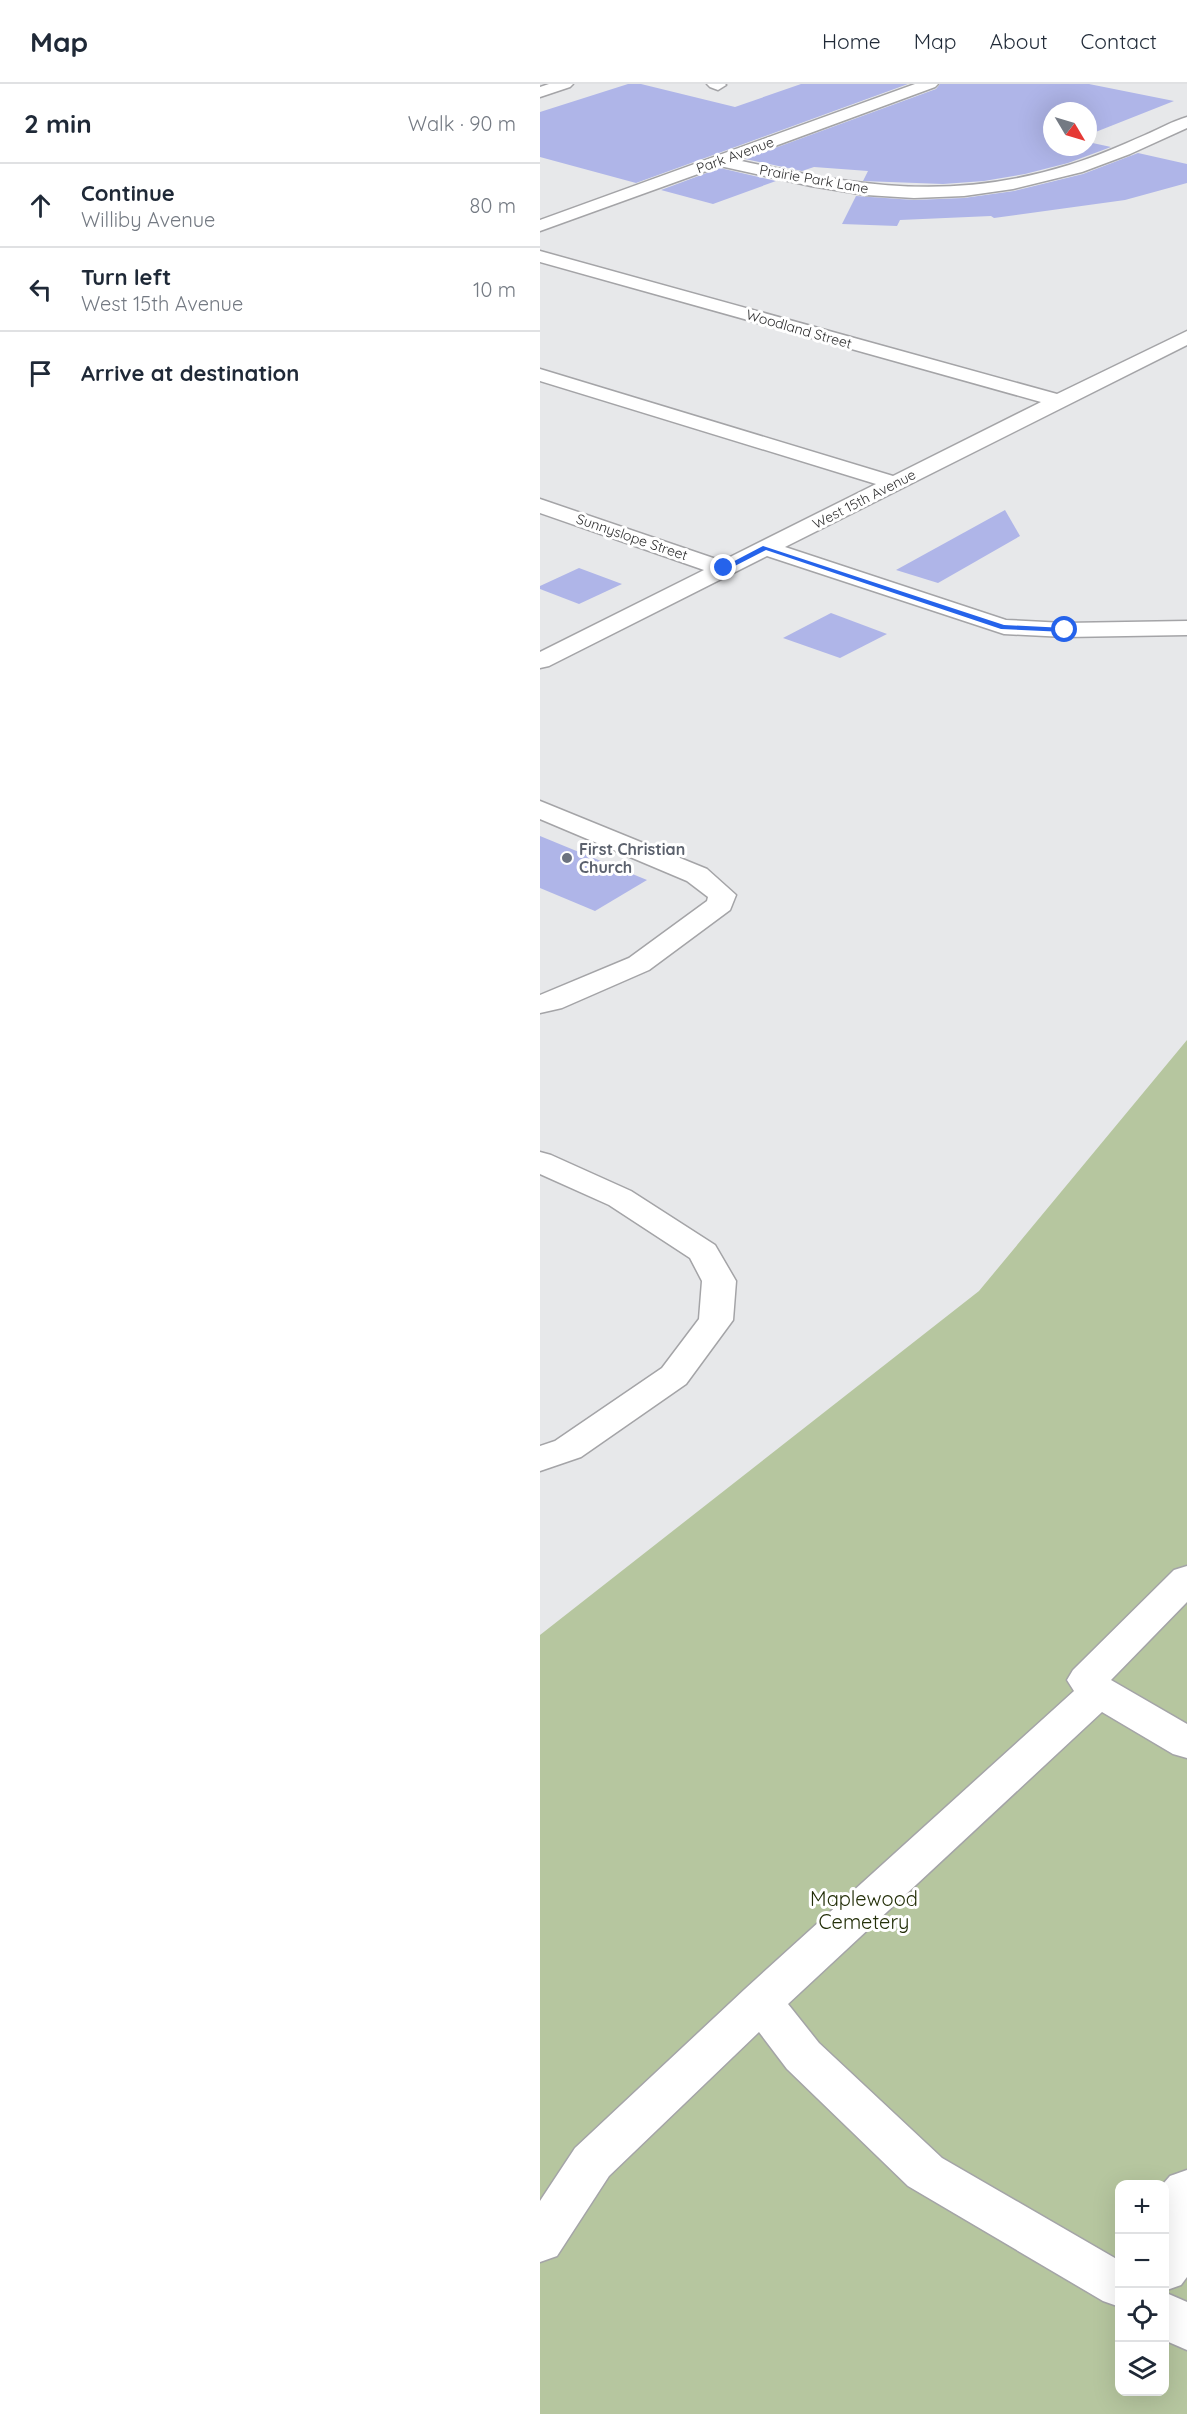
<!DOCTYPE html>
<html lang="en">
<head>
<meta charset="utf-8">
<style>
  body { margin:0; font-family:Quicksand,sans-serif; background:#f2f2f3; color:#1f2937 }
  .controls { position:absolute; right:18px; bottom:18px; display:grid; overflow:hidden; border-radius:12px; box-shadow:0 6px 24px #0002 }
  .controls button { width:54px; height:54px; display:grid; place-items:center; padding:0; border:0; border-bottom:2px solid #e0e1e3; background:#fff; color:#1f2937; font:30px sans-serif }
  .compass { position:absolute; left:503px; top:18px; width:54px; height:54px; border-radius:50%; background:#fff; box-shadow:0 6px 24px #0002; rotate:128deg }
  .stop { position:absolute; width:18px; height:18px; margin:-14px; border:4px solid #2563eb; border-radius:50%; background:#fff }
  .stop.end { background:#2563eb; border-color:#fff; box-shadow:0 2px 6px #0008 }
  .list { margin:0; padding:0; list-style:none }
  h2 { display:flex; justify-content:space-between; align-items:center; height:78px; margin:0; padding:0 24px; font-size:26px }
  h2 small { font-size:20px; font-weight:400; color:#747a83 }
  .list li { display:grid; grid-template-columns:39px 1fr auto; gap:18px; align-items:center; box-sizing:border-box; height:84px; padding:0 24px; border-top:2px solid #e0e1e3 }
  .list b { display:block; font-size:22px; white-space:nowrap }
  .list p { margin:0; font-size:20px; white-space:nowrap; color:#747a83 }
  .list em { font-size:20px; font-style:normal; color:#747a83 }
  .icon { flex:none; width:33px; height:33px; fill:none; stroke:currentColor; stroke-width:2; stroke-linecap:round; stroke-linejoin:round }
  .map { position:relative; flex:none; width:647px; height:2330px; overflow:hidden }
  header { display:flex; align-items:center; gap:36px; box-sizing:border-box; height:84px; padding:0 30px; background:#fff; border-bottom:2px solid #e0e1e3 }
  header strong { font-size:28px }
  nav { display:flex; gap:33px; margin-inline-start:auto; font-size:21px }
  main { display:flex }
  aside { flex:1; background:#fff }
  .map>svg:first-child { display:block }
</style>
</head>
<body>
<header>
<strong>Map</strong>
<nav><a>Home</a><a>Map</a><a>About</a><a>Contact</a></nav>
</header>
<main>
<aside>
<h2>2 min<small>Walk · 90 m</small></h2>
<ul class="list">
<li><svg class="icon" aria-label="ahead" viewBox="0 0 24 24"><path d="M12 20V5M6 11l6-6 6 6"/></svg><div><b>Continue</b><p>Williby Avenue</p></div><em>80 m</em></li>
<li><svg class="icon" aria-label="left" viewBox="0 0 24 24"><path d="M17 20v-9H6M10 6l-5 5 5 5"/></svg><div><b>Turn left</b><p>West 15th Avenue</p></div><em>10 m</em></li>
<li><svg class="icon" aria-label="arrive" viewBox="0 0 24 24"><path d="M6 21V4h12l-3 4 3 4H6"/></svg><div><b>Arrive at destination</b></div></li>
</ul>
</aside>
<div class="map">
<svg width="647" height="2330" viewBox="0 0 647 2330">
  <rect width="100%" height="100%" fill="#e7e8ea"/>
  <path fill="#b6c69f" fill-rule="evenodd" d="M647 956V2330H0V1551L439 1207ZM580 2100H624V2308H580Z"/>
  <g fill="#afb5e8">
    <path d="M88 0H101L195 23 261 0H368L96 99 0 73V28Z"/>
    <path d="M400 0H549L634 17 548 51V27H512V63H548V58L571 63 528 79 485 90 444 97 403 100 323 97 328 87 274 83 262 87 205 75 396 5Z"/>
    <path d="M598 69 647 80V99L585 116 454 134 451 132 360 136 357 142 302 140 316 112 374 116 424 114 474 107 543 90Z"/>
    <path d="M180 84 236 97 173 120 121 106Z"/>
    <path d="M465 426 480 452 398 499 356 486Z"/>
    <path d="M39 484 82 500 39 520 0 505V502Z"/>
    <path d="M291 529 347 550 300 574 243 554Z"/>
    <path d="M0 752 107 796 55 827 0 804Z"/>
  </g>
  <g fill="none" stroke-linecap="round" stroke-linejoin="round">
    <defs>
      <g id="minor">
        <path d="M9 0H33L30 3 0 13V3Z"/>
        <path d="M167 0H185L186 1 178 6 170 3Z"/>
        <path d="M375 0H398L395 3 197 76C315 102 411 118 529 81 555 73 580 62 605 51 619 45 633 37 647 33V44L590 70 542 88 473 105 424 112 374 114 326 111 271 102 180 82 0 147V136Z"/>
        <path d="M0 167 517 310 647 247V261L245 463 466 536 525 539 647 537V551L525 553 464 550 227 472 9 582 0 584V568L164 486 0 429V415L182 477 336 400 0 297V285L353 392 501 318 0 178Z"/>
        <path d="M0 717 167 785 196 811 190 826 109 886 22 924 0 929V911L89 874 167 817 168 813 147 797 0 735Z"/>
        <path d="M0 1068 11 1071 91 1107 175 1161 196 1197 193 1236 146 1300 41 1373 0 1387V1362L15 1357 122 1284 159 1235 162 1197 150 1174 69 1121 0 1090Z"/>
        <path d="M647 1482V1518L571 1596 647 1640V1674L633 1670 562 1628 248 1920 279 1959 402 2074 580 2177V2223L563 2217 368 2102 247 1985 219 1948 69 2092 17 2172 0 2178V2117L35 2064 205 1905 534 1607 527 1596 533 1586 634 1486Z"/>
        <path d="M647 2086V2193L641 2201 624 2207 623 2100 630 2092Z"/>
        <path d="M624 2208 647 2218V2266L624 2256Z"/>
      </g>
    </defs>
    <use href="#minor" stroke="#a4a4a7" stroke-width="3"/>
    <use href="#minor" fill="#fff" fill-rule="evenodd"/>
  </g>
  <path fill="#2563eb" d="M223 462 464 541 525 544 529 546 525 548 461 545 226 466 187 486 181 484Z"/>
  <circle fill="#6b7280" stroke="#fff" stroke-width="2" cx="27" cy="774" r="6"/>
  <g text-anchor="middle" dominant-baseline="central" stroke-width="6" stroke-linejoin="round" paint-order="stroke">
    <g font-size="14" fill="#2d2d2e" stroke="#fff">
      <text transform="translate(195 71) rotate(-20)">Park Avenue</text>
      <text transform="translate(274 95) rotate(10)">Prairie Park Lane</text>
      <text transform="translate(259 245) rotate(16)">Woodland Street</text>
      <text transform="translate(324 415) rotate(-27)">West 15th Avenue</text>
      <text transform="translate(92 453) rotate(19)">Sunnyslope Street</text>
    </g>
    <g font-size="16" font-weight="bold" fill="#5b616d" stroke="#fff" text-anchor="start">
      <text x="39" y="765">First Christian<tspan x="39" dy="18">Church</tspan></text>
    </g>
    <g font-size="20" fill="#232f08" stroke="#fff">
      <text x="324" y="1814">Maplewood<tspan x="324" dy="23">Cemetery</tspan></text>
    </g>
  </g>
</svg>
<div class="controls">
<button>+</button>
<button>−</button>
<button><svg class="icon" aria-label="locate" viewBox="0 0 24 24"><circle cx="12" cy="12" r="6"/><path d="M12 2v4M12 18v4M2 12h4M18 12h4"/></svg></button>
<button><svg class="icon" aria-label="layers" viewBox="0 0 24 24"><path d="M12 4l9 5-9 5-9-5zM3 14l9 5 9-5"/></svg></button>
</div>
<svg class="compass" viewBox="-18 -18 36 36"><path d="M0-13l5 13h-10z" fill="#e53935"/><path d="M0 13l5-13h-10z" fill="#747a83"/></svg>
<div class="stop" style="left:525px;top:546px"></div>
<div class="stop end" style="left:184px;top:484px"></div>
</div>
</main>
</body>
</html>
